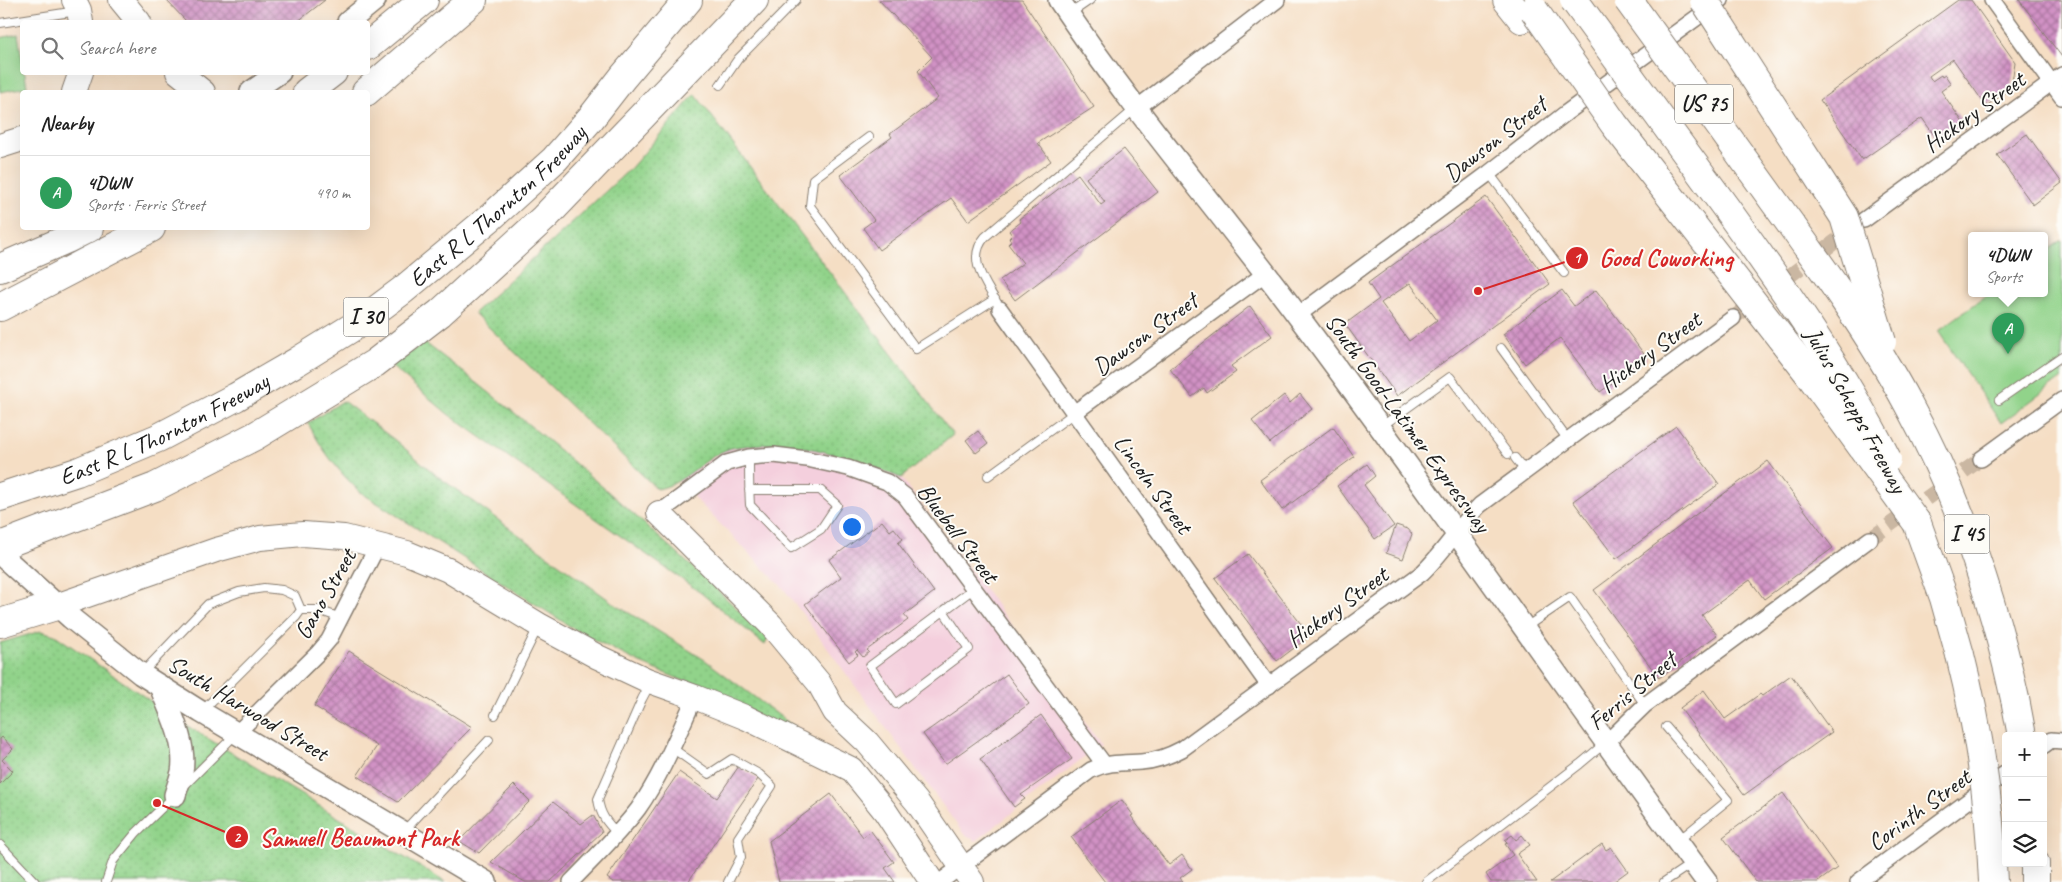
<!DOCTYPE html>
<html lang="en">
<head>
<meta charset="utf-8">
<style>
  body { margin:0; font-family:Caveat,sans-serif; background:#f2f2f2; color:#222 }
  .controls { position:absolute; right:15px; bottom:15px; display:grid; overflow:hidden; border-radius:5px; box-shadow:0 5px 20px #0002 }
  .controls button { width:45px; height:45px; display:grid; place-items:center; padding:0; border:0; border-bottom:1px solid #e0e0e0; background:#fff; color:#222; font:25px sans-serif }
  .you { position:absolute; left:851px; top:526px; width:18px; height:18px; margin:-12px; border:4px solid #fff; border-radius:50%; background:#1a73e8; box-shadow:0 0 0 8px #1a73e833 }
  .badge { display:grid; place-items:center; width:32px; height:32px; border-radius:50%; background:#ea580c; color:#fff; font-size:16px; font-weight:700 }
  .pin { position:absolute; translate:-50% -41px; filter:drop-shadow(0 1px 2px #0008) }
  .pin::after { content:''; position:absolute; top:26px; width:18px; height:15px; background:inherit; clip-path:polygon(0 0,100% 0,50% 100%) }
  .popup { position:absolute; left:1968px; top:232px; width:80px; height:65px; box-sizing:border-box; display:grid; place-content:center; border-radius:5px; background:#fff; filter:drop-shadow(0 1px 4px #0005); font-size:16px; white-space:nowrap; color:#767676 }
  .popup b { font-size:19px; color:#222 }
  .popup::after { content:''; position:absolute; left:50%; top:100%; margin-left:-10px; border:10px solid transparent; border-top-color:#fff }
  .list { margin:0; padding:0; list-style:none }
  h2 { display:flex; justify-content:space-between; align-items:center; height:65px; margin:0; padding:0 20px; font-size:21px }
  h2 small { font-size:16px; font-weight:400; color:#767676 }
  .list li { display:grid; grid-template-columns:32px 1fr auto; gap:15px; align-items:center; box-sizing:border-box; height:75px; padding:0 20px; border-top:1px solid #e0e0e0 }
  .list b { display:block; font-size:19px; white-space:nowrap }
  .list p { margin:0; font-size:16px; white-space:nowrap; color:#767676 }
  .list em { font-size:16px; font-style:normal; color:#767676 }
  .icon { flex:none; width:28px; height:28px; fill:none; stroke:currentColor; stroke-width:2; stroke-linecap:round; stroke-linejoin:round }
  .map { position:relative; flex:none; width:2062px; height:882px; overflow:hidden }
  .search { position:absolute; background:#fff; box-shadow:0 5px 20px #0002; left:20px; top:20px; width:350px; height:55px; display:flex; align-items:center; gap:12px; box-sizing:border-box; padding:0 18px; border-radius:5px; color:#767676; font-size:19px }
  .panel { position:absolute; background:#fff; box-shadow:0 5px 20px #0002; left:20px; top:90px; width:350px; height:140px; border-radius:5px }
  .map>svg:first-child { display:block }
</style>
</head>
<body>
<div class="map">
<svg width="2062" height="882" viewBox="0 0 2062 882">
  <defs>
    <pattern id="grass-dots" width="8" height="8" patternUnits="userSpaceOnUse" patternTransform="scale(1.25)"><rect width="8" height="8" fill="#91d38a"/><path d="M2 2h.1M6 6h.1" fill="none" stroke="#7cb576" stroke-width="1.8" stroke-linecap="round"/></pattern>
    <pattern id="building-cross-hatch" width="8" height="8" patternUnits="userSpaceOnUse" patternTransform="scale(1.25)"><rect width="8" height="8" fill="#d192c5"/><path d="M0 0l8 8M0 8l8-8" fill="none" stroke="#a9769f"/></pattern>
  </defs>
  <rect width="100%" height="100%" fill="#fdfcf7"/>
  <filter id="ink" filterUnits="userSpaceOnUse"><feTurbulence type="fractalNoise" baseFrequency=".02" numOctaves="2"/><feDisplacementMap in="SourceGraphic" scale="10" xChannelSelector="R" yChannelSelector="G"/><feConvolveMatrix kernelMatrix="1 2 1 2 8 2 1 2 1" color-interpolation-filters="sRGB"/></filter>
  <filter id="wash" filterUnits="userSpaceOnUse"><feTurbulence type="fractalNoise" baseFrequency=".0096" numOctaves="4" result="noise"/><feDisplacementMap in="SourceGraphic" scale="20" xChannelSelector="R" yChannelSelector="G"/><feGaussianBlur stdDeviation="1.12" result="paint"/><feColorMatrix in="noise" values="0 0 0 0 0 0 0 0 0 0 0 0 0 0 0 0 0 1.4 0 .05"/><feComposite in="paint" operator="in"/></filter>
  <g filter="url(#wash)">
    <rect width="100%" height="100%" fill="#f5dec4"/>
    <path fill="#f4cfdd" d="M767 443 800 445 856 461 901 478 1101 744 976 841 963 833 784 589 678 481 727 449Z"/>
    <g fill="url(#grass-dots)" stroke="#567853">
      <path d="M695 94 953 435 901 478C851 459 800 438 745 446 739 447 732 447 726 450 701 460 685 484 657 489L474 313 631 168Z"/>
      <path d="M424 342C545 433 659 534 768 638L765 645 701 593 448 414 391 366Z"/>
      <path d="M343 401 396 441 436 475 616 605 705 660 797 729 796 734 694 685 640 663 579 632 360 492C338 471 322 450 308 423Z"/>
      <path d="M41 631 55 635 184 724 445 882H0V643Z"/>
    </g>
    <g fill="#91d38a" stroke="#567853">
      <path d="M18 34 22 60V72L25 73 27 87 0 92V38Z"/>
      <path d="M2062 240V378L2001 423 1938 331 1990 293H2044V253Z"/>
    </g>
    <g id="blocks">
      <g fill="url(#building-cross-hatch)" fill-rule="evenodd">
        <path d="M166 0H325L297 22H187Z"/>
        <path d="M879 0H1022L1094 107 1038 143 1051 161 968 221 951 198 879 250 863 228 874 220 840 175 892 137 890 134 938 98 918 71 932 57Z"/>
        <path d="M1958 0H1971L2015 62 2011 89 1986 106 1953 59 1929 76 1932 81 1941 75 1942 77 1945 75 1951 84 1941 91 1964 124 1939 142 1922 118 1862 160 1820 100Z"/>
        <path d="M2019 0H2062V57Z"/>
        <path d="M2027 134 2062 183 2033 205 1997 155Z"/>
        <path d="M1124 149 1158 192 1015 300 1000 280 1023 263 1008 244 1011 241 1009 238 1012 235 1009 231 1021 222 1019 219 1078 174 1101 205 1105 202 1086 178Z"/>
        <path d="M1486 197 1550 284 1397 396 1345 324 1379 299 1368 283ZM1410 283 1437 320 1409 341 1381 303Z"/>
        <path d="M1562 290 1574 306 1596 290 1647 358 1600 392 1560 338 1525 364 1503 334Z"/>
        <path d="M1250 306 1272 336 1231 366 1236 372 1207 393 1204 388 1192 397 1170 369Z"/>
        <path d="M1300 394 1312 409 1270 443 1252 421 1284 395 1290 403Z"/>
        <path d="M1676 426 1719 484 1616 559 1573 501Z"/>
        <path d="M1333 427 1354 457 1282 510 1260 480Z"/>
        <path d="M978 431 988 444 976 453 966 440Z"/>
        <path d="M1768 461 1833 548 1764 599 1750 580 1702 615 1717 635 1659 678 1594 590Z"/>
        <path d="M1367 464 1375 476 1364 485 1394 526 1375 539 1337 486Z"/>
        <path d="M882 521 890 531 894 528 903 539 898 543 934 592 904 615 908 620 867 650 869 652 863 657 857 650 855 652 858 655 849 662 805 604 841 577 829 560Z"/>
        <path d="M1396 525 1408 529 1412 534 1403 559 1386 553Z"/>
        <path d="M1248 554 1310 636 1277 661 1215 578Z"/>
        <path d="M349 651 472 727 398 802 357 776 377 746 314 706Z"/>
        <path d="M1007 674 1029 704 945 764 923 734Z"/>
        <path d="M1791 675 1832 732 1744 795 1680 708 1704 690 1725 719 1760 694 1762 696Z"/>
        <path d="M1041 715 1072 759 1021 795 1025 799 1014 807 980 759Z"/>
        <path d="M2 737 13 749 2 760 13 771 0 784V739Z"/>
        <path d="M739 766 758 779 688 882H613L607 878 679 772 717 798Z"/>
        <path d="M514 785 530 801 479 853 459 841Z"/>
        <path d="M1783 793 1837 868 1818 882H1756L1723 837Z"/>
        <path d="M831 794 863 837 871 831 894 862 885 868 895 882H779L769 841Z"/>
        <path d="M1122 800 1133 815 1131 816 1169 865 1182 855 1192 869 1180 878 1183 882H1105L1071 837Z"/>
        <path d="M553 802 581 824 593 815 602 832 589 844 590 845 550 882H525L491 862Z"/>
        <path d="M1512 835 1516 840 1522 835 1530 845 1517 854 1537 882H1491L1486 874 1513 855 1505 844 1508 843 1505 840Z"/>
        <path d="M1602 844 1606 850 1611 847 1628 871 1613 882H1550Z"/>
      </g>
    </g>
  </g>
  <g filter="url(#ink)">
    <use href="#blocks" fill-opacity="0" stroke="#887d70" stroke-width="1"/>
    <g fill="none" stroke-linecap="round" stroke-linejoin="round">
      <g stroke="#cab7a2" stroke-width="15" stroke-dasharray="15 8" stroke-linecap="butt">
        <path d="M1733 318 1852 229"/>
        <path d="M1870 539 1981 459"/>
      </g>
      <defs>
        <g id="lane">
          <path d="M1071 13 1090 0"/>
          <path d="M0 23 77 11"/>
          <path d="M720 85 738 59 796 0"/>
          <path d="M869 137 813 179 810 206 916 349 995 299"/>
          <path d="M1489 173 1564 273"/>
          <path d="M997 303C985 282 966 259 985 237L1135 109"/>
          <path d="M1501 348 1568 440"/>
          <path d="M1999 400 2062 356"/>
          <path d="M1382 426 1450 377 1508 454"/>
          <path d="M749 457C749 473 749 489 750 505L791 548 821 529 837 505 820 490H749"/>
          <path d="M1515 458 1525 471"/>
          <path d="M988 476 1074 413"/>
          <path d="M301 610H318L341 618"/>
          <path d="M944 612 969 649 896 704 870 666 973 589"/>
          <path d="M1526 627 1570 597 1645 705"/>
          <path d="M143 672 208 604 239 592 264 588 282 590 295 596 301 610 296 617 202 711"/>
          <path d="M495 715 538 627"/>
          <path d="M1666 727 1728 800 1679 840"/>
          <path d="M672 748 709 774 732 759 759 774 772 786 738 838 741 857 728 882"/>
          <path d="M185 785 235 735"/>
          <path d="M404 831 489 740"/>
          <path d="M618 834C607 823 600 815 598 799L642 699 650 684"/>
          <path d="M0 845 35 882"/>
          <path d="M106 882 113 861 136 833 173 797"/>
          <path d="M1426 882 1580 764 1604 744"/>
          <path d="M1664 882 1691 864"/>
        </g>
        <g id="street">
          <path d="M1992 0 2062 97"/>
          <path d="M1137 108 1277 0"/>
          <path d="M1864 220 2062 75"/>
          <path d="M1000 309 1269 686"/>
          <path d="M1298 315 1489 173 1566 113 1721 0"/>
          <path d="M1074 413 1266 273"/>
          <path d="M1981 459 2062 400"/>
          <path d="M659 513 727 463 749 457 774 455 807 459 848 468 887 482 905 496 1104 764"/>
          <path d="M237 733 318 653 329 640 378 545"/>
          <path d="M1606 743 1645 705 1870 539"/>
          <path d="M2043 746 2051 740 2062 741"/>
          <path d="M571 882C594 858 618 835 638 809 662 775 678 734 695 697"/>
          <path d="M940 882 1091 770C1108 762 1123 763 1141 762 1156 761 1169 756 1182 749L1422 573C1444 552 1459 526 1480 505L1733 318"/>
          <path d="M1858 882 2006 773"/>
        </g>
        <g id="secondary">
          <path d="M1059 0C1132 110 1219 210 1298 316 1438 502 1569 695 1707 882"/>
          <path d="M348 22 375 0"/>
          <path d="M251 92 280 72"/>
          <path d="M0 554 71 618 141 674 201 712 486 882"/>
          <path d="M160 686C170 712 187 743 182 772 180 780 177 788 175 795"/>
        </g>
        <g id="primary">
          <path d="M74 0 79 10 81 22"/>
          <path d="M121 0 139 22"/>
          <path d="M178 72 203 92"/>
          <path d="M74 92 81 72"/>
          <path d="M0 146 22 139"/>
          <path d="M659 513 771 625 819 683 835 712 867 742 917 802 972 882"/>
          <path d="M56 606 216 550 260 538 303 534 344 537 407 553 448 570 539 625 598 657 647 680 695 697 747 718 851 769 885 811 932 882"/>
        </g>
        <g id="highway">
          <path d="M1507 0 1522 19"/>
          <path d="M368 46 424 0"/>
          <path d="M307 92 333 72"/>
          <path d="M366 92 473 0"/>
          <path d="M0 268 67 239 89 228"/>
          <path d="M0 307 151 228"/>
          <path id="s1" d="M0 497 77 472 158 438 236 397 298 361 356 325 403 290 491 217 555 159 591 118 623 77 688 0"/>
          <path d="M1917 523 1944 598 1960 655"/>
          <path d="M0 546 155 487 255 436 375 363 440 313 544 218 754 0"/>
          <path d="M0 623 56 606"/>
          <path d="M2015 699 2022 736"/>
          <path d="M2035 863V882"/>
        </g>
      </defs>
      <use href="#lane" stroke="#887d70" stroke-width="10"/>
      <use href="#street" stroke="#887d70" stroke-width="18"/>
      <use href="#secondary" stroke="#887d70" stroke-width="24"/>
      <use href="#primary" stroke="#887d70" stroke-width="26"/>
      <use href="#highway" stroke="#887d70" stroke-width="30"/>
      <use href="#lane" stroke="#fff" stroke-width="8"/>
      <use href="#street" stroke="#fff" stroke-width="15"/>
      <use href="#secondary" stroke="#fff" stroke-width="21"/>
      <use href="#primary" stroke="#fff" stroke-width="24"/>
      <use href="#highway" stroke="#fff" stroke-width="28"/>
      <defs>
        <g id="highway-bridge">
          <path d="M1574 0C1625 69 1675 139 1726 208 1784 289 1842 370 1887 459"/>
          <path d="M1628 0C1677 67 1725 133 1773 200 1822 267 1870 333 1909 406 1959 498 1993 597 2015 699"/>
          <path d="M1704 0 1844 217 1882 342"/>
          <path d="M1534 10 1614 124 1809 374 1917 523"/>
          <path d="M1960 655C1979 730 1990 805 1993 882"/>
        </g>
      </defs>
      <use href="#highway-bridge" stroke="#887d70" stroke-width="30" stroke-linecap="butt"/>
      <use href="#highway-bridge" stroke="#fff" stroke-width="28"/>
    </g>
  </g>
  <g text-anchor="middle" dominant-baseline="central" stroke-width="4" stroke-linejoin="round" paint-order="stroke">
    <g fill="#fdfcf7" stroke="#605f5e" stroke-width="1">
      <rect x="1675" y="84.5" width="58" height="39" rx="4"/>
      <rect x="343.5" y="297.5" width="45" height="39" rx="4"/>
      <rect x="1944.5" y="514.5" width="45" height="39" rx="4"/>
    </g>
    <g font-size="22" font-weight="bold" fill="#1c1c1c">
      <text x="1704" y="104">US 75</text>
      <text x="366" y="317">I 30</text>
      <text x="1967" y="534">I 45</text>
    </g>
    <g font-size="24" fill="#1c1c1c" stroke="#fdfcf7">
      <text transform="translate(1974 112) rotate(-36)">Hickory Street</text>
      <text transform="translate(1495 139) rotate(-38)">Dawson Street</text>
      <text stroke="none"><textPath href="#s1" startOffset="582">East R L Thornton Freeway</textPath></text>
      <text transform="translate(1145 334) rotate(-36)">Dawson Street</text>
      <text transform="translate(1650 352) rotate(-36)">Hickory Street</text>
      <text transform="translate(1856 410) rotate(61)">Julius Schepps Freeway</text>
      <text transform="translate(1408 423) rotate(54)">South Good-Latimer Expressway</text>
      <text stroke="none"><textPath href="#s1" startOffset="178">East R L Thornton Freeway</textPath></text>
      <text transform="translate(1153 484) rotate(54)">Lincoln Street</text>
      <text transform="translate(958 533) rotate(53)">Bluebell Street</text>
      <text transform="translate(325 594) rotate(-60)">Gano Street</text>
      <text transform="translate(1337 607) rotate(-36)">Hickory Street</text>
      <text transform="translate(1632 691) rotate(-40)">Ferris Street</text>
      <text transform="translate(248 708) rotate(31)">South Harwood Street</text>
      <text transform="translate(1919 810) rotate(-36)">Corinth Street</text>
    </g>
  </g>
  <path fill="none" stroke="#d62828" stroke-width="2" d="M1478 291L1577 258M157 803L237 837"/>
  <g fill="#d62828" stroke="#fdfcf7" stroke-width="2">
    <circle cx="1478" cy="291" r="5"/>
    <circle cx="157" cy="803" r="5"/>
    <circle cx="1577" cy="258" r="12"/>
    <circle cx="237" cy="837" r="12"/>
  </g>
  <g font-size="15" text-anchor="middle" font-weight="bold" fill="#fff">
    <text x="1577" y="263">1</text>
    <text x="237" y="842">2</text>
  </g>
  <g font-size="25" text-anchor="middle" font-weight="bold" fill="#d62828" stroke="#fdfcf7" stroke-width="4" stroke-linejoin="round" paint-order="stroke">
    <text x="1666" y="266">Good Coworking</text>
    <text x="359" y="846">Samuell Beaumont Park</text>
  </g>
</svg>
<div class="controls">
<button>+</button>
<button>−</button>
<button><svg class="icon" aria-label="layers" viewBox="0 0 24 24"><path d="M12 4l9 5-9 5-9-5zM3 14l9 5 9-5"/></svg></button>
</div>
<div class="you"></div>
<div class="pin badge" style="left:2008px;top:354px;background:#2e9e5b">A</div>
<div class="popup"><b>4DWN</b>Sports</div>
<div class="search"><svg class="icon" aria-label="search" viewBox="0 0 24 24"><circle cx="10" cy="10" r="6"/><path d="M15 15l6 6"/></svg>Search here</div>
<section class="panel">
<h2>Nearby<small></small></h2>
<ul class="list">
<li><span class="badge" style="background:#2e9e5b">A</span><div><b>4DWN</b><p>Sports · Ferris Street</p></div><em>490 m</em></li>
</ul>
</section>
</div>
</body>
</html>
